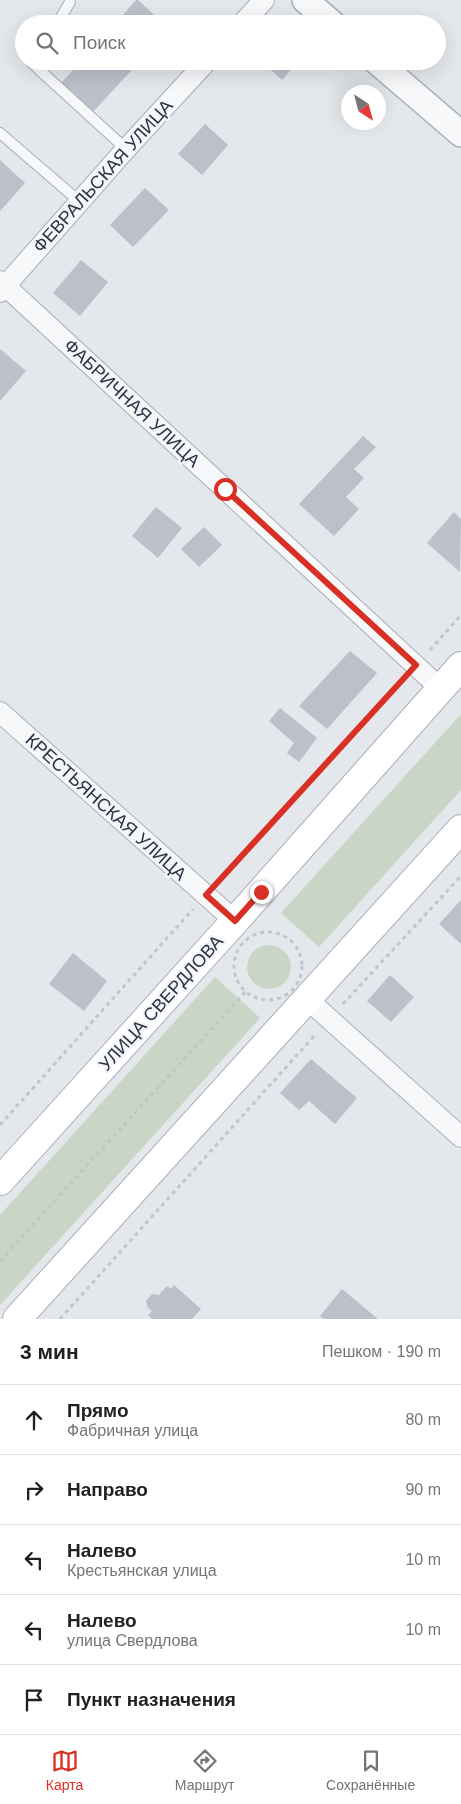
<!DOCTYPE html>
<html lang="ru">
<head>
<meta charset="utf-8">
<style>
  body { margin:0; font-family:Arial,sans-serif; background:#f2f2f2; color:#202124 }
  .compass { position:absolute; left:341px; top:85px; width:45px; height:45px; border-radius:50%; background:#fff; box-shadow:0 5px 20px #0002; rotate:144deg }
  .stop { position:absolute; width:15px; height:15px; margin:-11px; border:4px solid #d93025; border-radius:50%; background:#fff }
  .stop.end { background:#d93025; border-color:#fff; box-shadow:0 1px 5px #0008 }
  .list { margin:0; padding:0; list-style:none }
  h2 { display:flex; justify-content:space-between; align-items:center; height:65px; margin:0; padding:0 20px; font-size:21px }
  h2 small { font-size:16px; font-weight:400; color:#757577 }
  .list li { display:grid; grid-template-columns:32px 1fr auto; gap:15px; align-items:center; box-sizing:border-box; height:70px; padding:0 20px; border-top:1px solid #e0e0e0 }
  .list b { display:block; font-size:19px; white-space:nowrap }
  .list p { margin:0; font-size:16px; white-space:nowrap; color:#757577 }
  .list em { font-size:16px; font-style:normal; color:#757577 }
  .icon { flex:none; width:28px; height:28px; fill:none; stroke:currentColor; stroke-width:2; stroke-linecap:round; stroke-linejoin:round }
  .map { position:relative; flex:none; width:461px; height:1319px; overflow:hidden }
  .search { position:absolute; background:#fff; box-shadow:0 5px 20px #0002; left:15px; right:15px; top:15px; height:55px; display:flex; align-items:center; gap:12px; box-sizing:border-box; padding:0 18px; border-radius:28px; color:#757577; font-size:19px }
  .sheet { height:415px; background:#fff }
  nav { display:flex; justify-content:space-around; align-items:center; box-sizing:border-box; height:70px; border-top:1px solid #e0e0e0; background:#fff; font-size:14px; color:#757577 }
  nav a { display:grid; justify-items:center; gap:2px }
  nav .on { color:#d93025 }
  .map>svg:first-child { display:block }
</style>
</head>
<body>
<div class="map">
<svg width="461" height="1319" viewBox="0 0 461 1319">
  <rect width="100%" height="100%" fill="#e4e7ec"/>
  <g fill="#c9d6c5">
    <path d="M461 714V790L319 947 281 913Z"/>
    <circle cx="269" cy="967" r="22"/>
    <path d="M215 977 260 1018 0 1305V1215Z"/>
  </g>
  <g fill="#bbc0ca">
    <path d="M136 0H138L164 24H115Z"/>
    <path d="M81 61H140L93 112 61 83Z"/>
    <path d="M263 61H299L282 80 262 62Z"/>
    <path d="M205 124 228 145 202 175 178 154Z"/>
    <path d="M0 160 25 183 0 211Z"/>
    <path d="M145 188 169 210 133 247 110 225Z"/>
    <path d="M81 260 108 282 80 316 53 293Z"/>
    <path d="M0 349 26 371 0 401Z"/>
    <path d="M363 436 376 447 354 469 364 478 346 497 359 509 334 536 299 504Z"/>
    <path d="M156 507 182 528 158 558 132 536Z"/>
    <path d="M454 512 461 519 460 572 427 543Z"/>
    <path d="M204 527 222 545 199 567 181 549Z"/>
    <path d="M350 651 377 673 327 729 299 706Z"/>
    <path d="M280 708 317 738 299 762 287 753 294 743 269 721Z"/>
    <path d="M461 900V944L439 924Z"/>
    <path d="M73 953 107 981 84 1011 49 984Z"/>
    <path d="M390 975 414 997 391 1022 367 1001Z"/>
    <path d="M311 1059 357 1098 335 1124 309 1101 299 1110 280 1093Z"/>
    <path d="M174 1285 201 1309 192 1319H152L148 1315 152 1311 148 1308 146 1301 152 1294 159 1295 167 1286 171 1289Z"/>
    <path d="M342 1289 378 1319H324L320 1316Z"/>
  </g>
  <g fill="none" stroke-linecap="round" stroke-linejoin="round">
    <defs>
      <g id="service">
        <path d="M57 24 70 2"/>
        <path d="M35 61 33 64 126 149"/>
        <path d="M0 133 80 202"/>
      </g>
      <g id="minor">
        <path d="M242 24 264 0"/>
        <path d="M0 281 441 689"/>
        <path d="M0 292 126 149 207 61"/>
        <path d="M0 712 235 921"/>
        <path d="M307 999 461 1137"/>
      </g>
      <g id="tertiary">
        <path d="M305 0 333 24"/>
        <path d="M376 61 461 134"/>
      </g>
      <g id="secondary">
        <path d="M0 1181 235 921 461 666"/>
        <path d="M17 1319 461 829"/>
      </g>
    </defs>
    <use href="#service" stroke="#a9aeb7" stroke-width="12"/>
    <use href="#minor" stroke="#a9aeb7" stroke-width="22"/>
    <use href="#tertiary" stroke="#a9aeb7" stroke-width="28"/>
    <use href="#secondary" stroke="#a9aeb7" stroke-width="30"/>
    <g stroke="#c2c5cb" stroke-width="3" stroke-dasharray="4 4" stroke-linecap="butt">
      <path d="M430 650 461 615"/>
      <path d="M219 881 402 680"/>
      <circle cx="268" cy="966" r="34"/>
      <path d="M343 1004 461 876"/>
      <path d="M0 1125 193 909"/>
      <path d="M0 1261 245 992"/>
      <path d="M60 1319 315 1035"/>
    </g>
    <use href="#service" stroke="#f7f8fa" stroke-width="10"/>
    <use href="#minor" stroke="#f7f8fa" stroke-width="20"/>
    <use href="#tertiary" stroke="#f7f8fa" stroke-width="25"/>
    <use href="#secondary" stroke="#fff" stroke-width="28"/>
  </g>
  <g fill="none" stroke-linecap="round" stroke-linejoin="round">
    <path stroke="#d93025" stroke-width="6" d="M225 489 416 665 206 895 235 921 261 892"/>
  </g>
  <g text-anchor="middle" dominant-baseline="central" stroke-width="5" stroke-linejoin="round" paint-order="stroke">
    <g font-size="18" fill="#2b3445" stroke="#f4f6f9">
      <text transform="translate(103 176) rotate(-48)">ФЕВРАЛЬСКАЯ УЛИЦА</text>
      <text transform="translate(132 403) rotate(43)">ФАБРИЧНАЯ УЛИЦА</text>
      <text transform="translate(106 807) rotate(42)">КРЕСТЬЯНСКАЯ УЛИЦА</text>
      <text transform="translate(161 1003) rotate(-48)">УЛИЦА СВЕРДЛОВА</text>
    </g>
  </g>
</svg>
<svg class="compass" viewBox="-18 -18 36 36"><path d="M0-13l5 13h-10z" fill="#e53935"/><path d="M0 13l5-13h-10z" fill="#757577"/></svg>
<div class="stop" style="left:225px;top:489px"></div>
<div class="stop end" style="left:261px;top:892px"></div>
<div class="search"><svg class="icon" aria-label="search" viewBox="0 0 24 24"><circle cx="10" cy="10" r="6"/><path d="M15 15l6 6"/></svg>Поиск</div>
</div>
<section class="sheet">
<h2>3 мин<small>Пешком · 190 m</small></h2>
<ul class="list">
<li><svg class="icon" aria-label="ahead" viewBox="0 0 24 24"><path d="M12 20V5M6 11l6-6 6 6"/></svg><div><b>Прямо</b><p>Фабричная улица</p></div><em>80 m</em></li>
<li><svg class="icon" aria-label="right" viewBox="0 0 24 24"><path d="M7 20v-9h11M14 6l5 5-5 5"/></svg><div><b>Направо</b></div><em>90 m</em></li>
<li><svg class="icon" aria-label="left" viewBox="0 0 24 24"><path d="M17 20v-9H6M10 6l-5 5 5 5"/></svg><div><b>Налево</b><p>Крестьянская улица</p></div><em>10 m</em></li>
<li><svg class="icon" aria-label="left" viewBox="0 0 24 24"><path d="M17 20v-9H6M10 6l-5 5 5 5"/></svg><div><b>Налево</b><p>улица Свердлова</p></div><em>10 m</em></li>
<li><svg class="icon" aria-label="arrive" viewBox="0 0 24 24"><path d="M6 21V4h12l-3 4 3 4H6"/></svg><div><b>Пункт назначения</b></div></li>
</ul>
</section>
<nav>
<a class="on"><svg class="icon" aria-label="map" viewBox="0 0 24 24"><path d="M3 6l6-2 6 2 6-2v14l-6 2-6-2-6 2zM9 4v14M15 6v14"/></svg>Карта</a>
<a><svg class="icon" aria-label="directions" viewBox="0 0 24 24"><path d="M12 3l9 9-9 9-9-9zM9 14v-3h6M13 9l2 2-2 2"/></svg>Маршрут</a>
<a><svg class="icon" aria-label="saved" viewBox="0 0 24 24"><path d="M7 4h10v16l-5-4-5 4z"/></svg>Сохранённые</a>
</nav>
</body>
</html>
